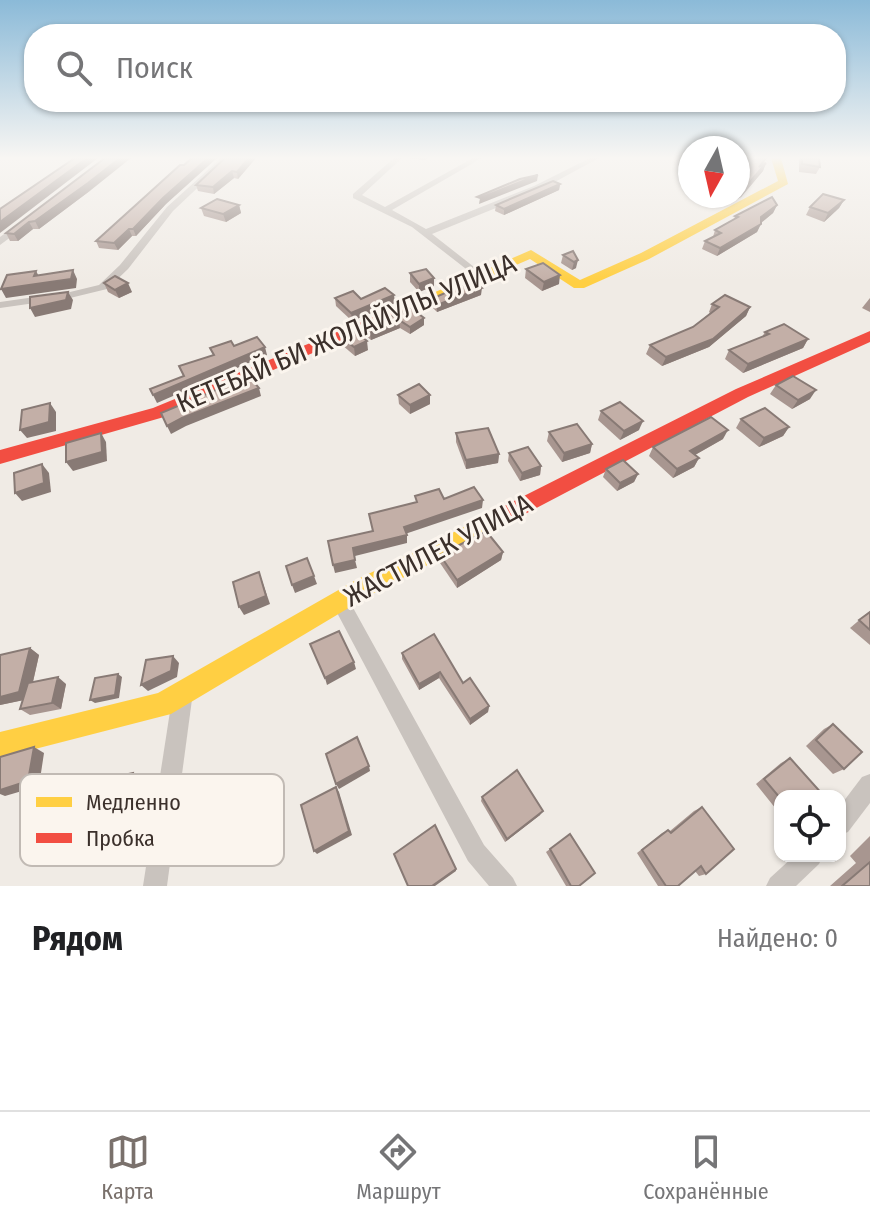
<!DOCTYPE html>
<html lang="ru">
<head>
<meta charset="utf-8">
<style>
  body { margin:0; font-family:"Fira Sans Condensed",sans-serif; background:#f6f6f6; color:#202124 }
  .controls { position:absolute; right:24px; bottom:24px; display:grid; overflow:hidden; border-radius:16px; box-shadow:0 2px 6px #0004 }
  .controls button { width:72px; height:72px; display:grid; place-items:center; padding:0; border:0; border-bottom:2px solid #e0e0e0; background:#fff; color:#202124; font:40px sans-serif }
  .compass { position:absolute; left:678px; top:136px; width:72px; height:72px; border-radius:50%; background:#fff; box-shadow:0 2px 6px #0004; rotate:188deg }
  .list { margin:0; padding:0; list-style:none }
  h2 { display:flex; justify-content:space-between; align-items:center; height:104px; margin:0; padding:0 32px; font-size:34px }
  h2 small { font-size:26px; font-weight:400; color:#757577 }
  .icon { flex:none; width:44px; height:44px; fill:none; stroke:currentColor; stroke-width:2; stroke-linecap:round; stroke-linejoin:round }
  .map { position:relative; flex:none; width:870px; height:886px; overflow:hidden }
  .search { position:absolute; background:#fff; box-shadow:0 2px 6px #0004; left:24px; right:24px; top:24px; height:88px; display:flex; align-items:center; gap:20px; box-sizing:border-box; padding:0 28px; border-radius:32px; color:#757577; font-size:30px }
  .sheet { height:224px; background:#fff }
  nav { display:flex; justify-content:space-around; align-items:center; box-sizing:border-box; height:112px; border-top:2px solid #e0e0e0; background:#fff; font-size:22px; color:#757577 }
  nav a { display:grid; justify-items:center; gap:4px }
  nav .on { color:#7a716c }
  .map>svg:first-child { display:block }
</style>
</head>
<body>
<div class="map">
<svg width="870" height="886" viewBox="0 0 870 886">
  <rect width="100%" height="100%" fill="#f0ebe5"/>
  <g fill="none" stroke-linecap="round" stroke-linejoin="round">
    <g fill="#c9c3be" fill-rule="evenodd">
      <path d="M221 158H229L173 211 128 269 107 289 70 298 0 308V302L70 292 99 285 120 265 167 207Z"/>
      <path d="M394 158H402L362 195 385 207 473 158H482L392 210 426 229 534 186 590 158H599L540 190 432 234 483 274 484 276 479 279 412 227 353 198V194Z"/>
      <path d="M19 223 27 225 0 245V237Z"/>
      <path d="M340 593 346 595 484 845 513 878 517 886H489L468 861 334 607 331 601 334 595Z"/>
      <path d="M183 682 190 685 193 692 167 886H143L173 692 176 685Z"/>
      <path d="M870 774V803L848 832 840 835V806L862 777Z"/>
      <path d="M794 856H823L819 864 796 886H766L770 878Z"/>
    </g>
    <g fill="#ffcf43" fill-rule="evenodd">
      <path d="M771 158H781L788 184 649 259 584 288H574L530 259 429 303 424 304 417 300 531 250 580 280 641 253 778 181Z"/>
      <path d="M497 511 504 513 507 519 504 525 372 594 171 714 0 758V732L158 693 356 580Z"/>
    </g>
    <g fill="#f24e42" fill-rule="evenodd">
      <path d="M424 296 431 300 429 303 164 417 0 464V450L153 408Z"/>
      <path d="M870 331V342L748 397 504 525 497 527 490 525 487 519 490 513 736 389Z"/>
    </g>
  </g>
  <g fill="#a89690">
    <path d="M256 158 238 179 234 178 214 194 198 191 196 185Z"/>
    <path d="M408 158H427L425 160Z"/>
    <path d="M799 158H819L820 167 816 174 799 172Z"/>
    <path d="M766 162 763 171 741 197 727 204 710 198 711 196H738V168Z"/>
    <path d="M184 165 165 205 136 236H132L118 250 99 248 96 241Z"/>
    <path d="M560 184 559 190 504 215 495 211 496 205Z"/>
    <path d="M91 190 39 229H33L18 241H10L6 233Z"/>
    <path d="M844 200 839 208 824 222 806 215 810 207Z"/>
    <path d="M239 205 241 213 226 222 204 216 201 208Z"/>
    <path d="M777 205 773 213 761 223 757 232 717 256 702 249 705 241 713 237 715 230 734 220 735 216Z"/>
    <path d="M573 251 576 268 572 270 561 263 563 255Z"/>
    <path d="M526 269 559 284 542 291 525 278Z"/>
    <path d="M410 273 434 278V286L419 292 410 282Z"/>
    <path d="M104 283 132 292 119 298 108 292Z"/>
    <path d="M481 295 437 312 431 306V299Z"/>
    <path d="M335 298 395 303 352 321 336 306Z"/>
    <path d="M870 298V312L862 308Z"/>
    <path d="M712 304 750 307 746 316 709 347 662 366 646 354 650 345 693 327 710 313 709 312Z"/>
    <path d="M411 308 424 325 410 334 400 328 371 340 365 335 364 327Z"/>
    <path d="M765 332 808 339 803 348 743 373 725 359 729 350 762 337Z"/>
    <path d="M340 336 368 350 355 356 342 345Z"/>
    <path d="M776 385 810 399 792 409 770 394Z"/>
    <path d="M398 395 430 404 410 414 399 404Z"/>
    <path d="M601 411 639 430 620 440 598 420Z"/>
    <path d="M741 419 789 427 783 436 759 447 736 428Z"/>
    <path d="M549 432 592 444 590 453 562 462 547 441Z"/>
    <path d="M456 433 499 454 498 463 466 469 456 442Z"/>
    <path d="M723 439 695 455 699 458 694 467 673 478 649 456 653 447Z"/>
    <path d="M509 453 541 466 540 475 520 481 508 461Z"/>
    <path d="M606 469 638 474 634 482 617 491 603 477Z"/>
    <path d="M503 552 501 560 457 588 440 563V555Z"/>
    <path d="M870 611V645L850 628Z"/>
    <path d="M30 648 39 655 33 682 66 684 61 709 30 715 20 709 23 700 0 705V655Z"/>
    <path d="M402 653 463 683 489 706 488 712 470 725 439 678 419 690 402 659Z"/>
    <path d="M833 724 844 769 833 774 806 746 824 729Z"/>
    <path d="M790 758 780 796V814L756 784 781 763Z"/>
    <path d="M141 778 133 838 89 848 79 844Z"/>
    <path d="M482 797 540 815 505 842 481 801Z"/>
    <path d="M702 807 706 874 699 876 695 871 678 886H658L637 853 662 833 668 830 670 831 694 811Z"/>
    <path d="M870 836V886H830L856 863 850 856Z"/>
    <path d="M550 849 579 886H566L546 852Z"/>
  </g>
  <g fill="#887a75">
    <path d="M87 158H98L0 233V222Z"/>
    <path d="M120 158H131L91 190 39 229 35 221Z"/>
    <path d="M208 158H217L165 205 136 236 133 229 163 198Z"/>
    <path d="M249 158H256L238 179 237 172Z"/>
    <path d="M766 163 763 171 741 197 727 204 730 196H738V192Z"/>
    <path d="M232 171 234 178 214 194 213 187Z"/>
    <path d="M538 175 537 181 479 204 480 198Z"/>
    <path d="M560 184 559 190 504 215V209Z"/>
    <path d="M844 200 839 208 824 222 828 213Z"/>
    <path d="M239 205 241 213 226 222 223 214Z"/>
    <path d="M777 205 773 213 757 226 761 217Z"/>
    <path d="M29 222 33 229 18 241 14 234Z"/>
    <path d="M761 224 757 232 717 256 720 248Z"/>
    <path d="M129 229 132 236 118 250 114 243Z"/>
    <path d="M578 260 576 268 572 270 574 262Z"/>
    <path d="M73 270 77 279 76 288 6 298 1 289 34 276 36 271 41 280Z"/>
    <path d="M560 275 559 284 542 291 544 282Z"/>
    <path d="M434 278V286L419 292V284Z"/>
    <path d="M128 283 132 292 119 298 115 290Z"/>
    <path d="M482 288 481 295 437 312V305Z"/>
    <path d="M68 292 73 300 71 309 35 317 30 308Z"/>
    <path d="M394 295 395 303 352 321 351 313Z"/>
    <path d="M750 307 746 316 709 347 662 366 666 357Z"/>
    <path d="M424 318V325L410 334V327Z"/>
    <path d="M399 320 400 328 371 340 370 333Z"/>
    <path d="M808 339 803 348 743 373 748 364Z"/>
    <path d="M367 341 368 350 355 356 354 347Z"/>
    <path d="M265 347 267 355 157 403 153 395Z"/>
    <path d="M259 388 261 396 186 426 171 434 167 426 182 418Z"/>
    <path d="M816 390 810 399 792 409 798 400Z"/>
    <path d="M430 395V404L410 414V405Z"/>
    <path d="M50 403 56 412V431L27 438 20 430Z"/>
    <path d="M643 421 639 430 620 440 624 431Z"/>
    <path d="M789 427 783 436 759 447 764 438Z"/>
    <path d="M728 430 723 439 686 460 690 451Z"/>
    <path d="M101 433 106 442 107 461 73 471 66 462Z"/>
    <path d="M592 444 590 453 562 462 564 453Z"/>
    <path d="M499 454 498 463 466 469V460Z"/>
    <path d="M699 458 694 467 673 478 677 469Z"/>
    <path d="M42 464 49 473 51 492 22 501 15 493Z"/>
    <path d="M541 466 540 475 520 481 522 473Z"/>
    <path d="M638 474 634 482 617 491 620 483Z"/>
    <path d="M483 500 482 508 405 534 404 527Z"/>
    <path d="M407 535V543L355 556 353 548Z"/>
    <path d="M503 552 501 560 457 588V580Z"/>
    <path d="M355 560 357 568 335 573 333 565Z"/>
    <path d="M259 572 270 604 244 615 239 607Z"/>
    <path d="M314 576 317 584 295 593 292 585Z"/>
    <path d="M30 648 39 655 29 699 0 705V697Z"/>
    <path d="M173 656 179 663 177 677 148 691 141 685Z"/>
    <path d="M354 662 356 669 327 685 325 678Z"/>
    <path d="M440 672 439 678 419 690V684Z"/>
    <path d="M118 674 122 677 119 698 95 703 90 700Z"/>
    <path d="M58 677 66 684 61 709 52 703Z"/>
    <path d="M489 706 488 712 470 725V719Z"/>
    <path d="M34 747 44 753 39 786 5 796 0 794V790Z"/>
    <path d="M369 766 370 771 339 789 336 784Z"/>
    <path d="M133 773 141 778 133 838 125 834Z"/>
    <path d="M336 787 339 792 352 835 317 854 314 851Z"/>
    <path d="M543 811 540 815 505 842 507 839Z"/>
    <path d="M456 869V871L435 886H432Z"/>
  </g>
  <g fill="#c3afa7" stroke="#887a75" stroke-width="2">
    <path d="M75 158H87L0 222V209Z"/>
    <path d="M105 158H120L88 183 35 221 29 222 14 234 6 233Z"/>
    <path d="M192 158H208L163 198 133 229H129L114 243 96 241 180 165H184Z"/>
    <path d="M225 158H249L237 172 232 171 213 187 196 185Z"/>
    <path d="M747 158H766L759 167 766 163 744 189 738 192V177H739L738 176V168Z"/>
    <path d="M802 158H819L820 167 802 164Z"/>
    <path d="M538 175 480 198 477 197 520 179Z"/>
    <path d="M553 181 560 184 504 209 496 205Z"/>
    <path d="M823 194 844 200 828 213 810 207Z"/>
    <path d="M772 197 777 205 761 217V224L720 248 705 241 721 233 715 230 738 217 735 216Z"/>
    <path d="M217 199 239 205 223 214 201 208Z"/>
    <path d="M573 251 578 260 574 262 563 255Z"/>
    <path d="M543 263 560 275 544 282 526 269Z"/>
    <path d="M426 269 434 278 419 284 410 273Z"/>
    <path d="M73 270 71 279 1 289 7 275 36 271 34 276Z"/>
    <path d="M115 276 128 283 115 290 104 283Z"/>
    <path d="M473 281 482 288 437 305 431 299Z"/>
    <path d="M385 288 394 295 351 313 335 298 353 291 361 299Z"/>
    <path d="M68 292 66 300 30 308V297Z"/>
    <path d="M725 295 750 307 713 339 666 357 650 345 693 327 719 307 712 304Z"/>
    <path d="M411 308 424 318 410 327 399 320 370 333 364 327Z"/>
    <path d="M784 324 808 339 748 364 729 350 769 334 765 332Z"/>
    <path d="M354 330 367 341 354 347 340 336Z"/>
    <path d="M257 337 265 347 153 395 150 389 184 376 179 366 214 355 210 348 231 341 234 346Z"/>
    <path d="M249 376 259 388 182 418 167 426 161 413Z"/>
    <path d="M793 376 816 390 798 400 776 385Z"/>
    <path d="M419 384 430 395 410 405 398 395Z"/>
    <path d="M620 402 643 421 624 431 601 411Z"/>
    <path d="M50 403 49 422 20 430 22 410Z"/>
    <path d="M765 408 789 427 764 438 741 419Z"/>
    <path d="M711 417 728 430 690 451 699 458 677 469 653 447Z"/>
    <path d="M577 424 592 444 564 453 549 432Z"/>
    <path d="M488 428 499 454 466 460 456 433Z"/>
    <path d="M101 433 102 452 66 462V443Z"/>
    <path d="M528 447 541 466 522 473 509 453Z"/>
    <path d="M623 460 638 474 620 483 606 469Z"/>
    <path d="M42 464 44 483 15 493 14 473Z"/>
    <path d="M474 487 483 500 404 527 407 535 353 548 355 560 333 565 328 541 373 531 369 514 417 502 415 496 439 489 444 499Z"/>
    <path d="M486 531 503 552 457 580 440 555Z"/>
    <path d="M307 558 314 576 292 585 286 566Z"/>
    <path d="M259 572 266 596 239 607 233 582Z"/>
    <path d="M870 612V630L859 620Z"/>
    <path d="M339 631 354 662 325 678 310 644Z"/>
    <path d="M434 634 463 683 470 678 489 706 470 719 440 672 419 684 402 653Z"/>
    <path d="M30 648 19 692 0 697V655Z"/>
    <path d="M173 656 171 671 141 685 146 660Z"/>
    <path d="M118 674 115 695 90 700 95 678Z"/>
    <path d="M58 677 52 703 20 709 28 683Z"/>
    <path d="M833 724 862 752 844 769 816 740Z"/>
    <path d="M357 737 369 766 336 784 326 754Z"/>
    <path d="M34 747 28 781 0 790V757Z"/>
    <path d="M790 758 824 796H780V798L764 779Z"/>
    <path d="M517 770 543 811 507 839 482 797Z"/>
    <path d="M133 773 125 834 79 844 90 782Z"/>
    <path d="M336 787 349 831 314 851 301 805Z"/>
    <path d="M702 807 734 849 706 874 701 866 678 886H666L642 850 668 830 671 833Z"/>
    <path d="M435 825 456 869 432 886H408L394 854Z"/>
    <path d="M570 834 595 873 579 886H571L550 849Z"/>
    <path d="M870 862V886H842Z"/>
  </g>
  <linearGradient id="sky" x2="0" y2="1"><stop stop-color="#8bbad8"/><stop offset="0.56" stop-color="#f8f6f3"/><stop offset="1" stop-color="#f8f6f3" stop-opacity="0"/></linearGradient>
  <rect width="870" height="282" fill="url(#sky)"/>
  <g text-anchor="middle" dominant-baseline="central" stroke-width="6" stroke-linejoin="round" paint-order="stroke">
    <g font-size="28" fill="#3b302b" stroke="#fbf5ee">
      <text transform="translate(346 333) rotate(-23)">КЕТЕБАЙ БИ ЖОЛАЙУЛЫ УЛИЦА</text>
      <text transform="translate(438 550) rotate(-28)">ЖАСТИЛЕК УЛИЦА</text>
    </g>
  </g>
  <rect x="20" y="774" width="264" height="92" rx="12" fill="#fbf5ee" stroke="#c1bab4" stroke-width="2"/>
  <rect x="36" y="797" width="36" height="10" fill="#ffcf43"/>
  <rect x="36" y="833" width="36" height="10" fill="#f24e42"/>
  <g font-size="22" fill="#3b302b">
    <text x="86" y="810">Медленно</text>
    <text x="86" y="846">Пробка</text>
  </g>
</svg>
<div class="controls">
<button><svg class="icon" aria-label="locate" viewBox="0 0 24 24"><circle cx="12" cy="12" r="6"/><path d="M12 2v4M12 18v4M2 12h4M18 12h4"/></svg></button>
</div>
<svg class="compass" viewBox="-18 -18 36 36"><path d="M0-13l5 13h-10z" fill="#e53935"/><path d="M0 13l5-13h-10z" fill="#757577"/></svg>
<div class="search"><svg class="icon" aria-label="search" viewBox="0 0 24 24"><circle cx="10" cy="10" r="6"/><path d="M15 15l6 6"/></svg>Поиск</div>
</div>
<section class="sheet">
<h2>Рядом<small>Найдено: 0</small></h2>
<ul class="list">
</ul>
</section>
<nav>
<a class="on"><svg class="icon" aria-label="map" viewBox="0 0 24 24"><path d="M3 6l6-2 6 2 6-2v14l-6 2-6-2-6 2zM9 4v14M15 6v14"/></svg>Карта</a>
<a><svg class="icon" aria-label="directions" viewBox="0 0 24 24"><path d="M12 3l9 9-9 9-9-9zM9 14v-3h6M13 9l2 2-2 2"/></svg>Маршрут</a>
<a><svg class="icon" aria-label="saved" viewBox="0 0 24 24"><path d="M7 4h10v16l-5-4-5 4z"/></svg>Сохранённые</a>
</nav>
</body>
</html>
